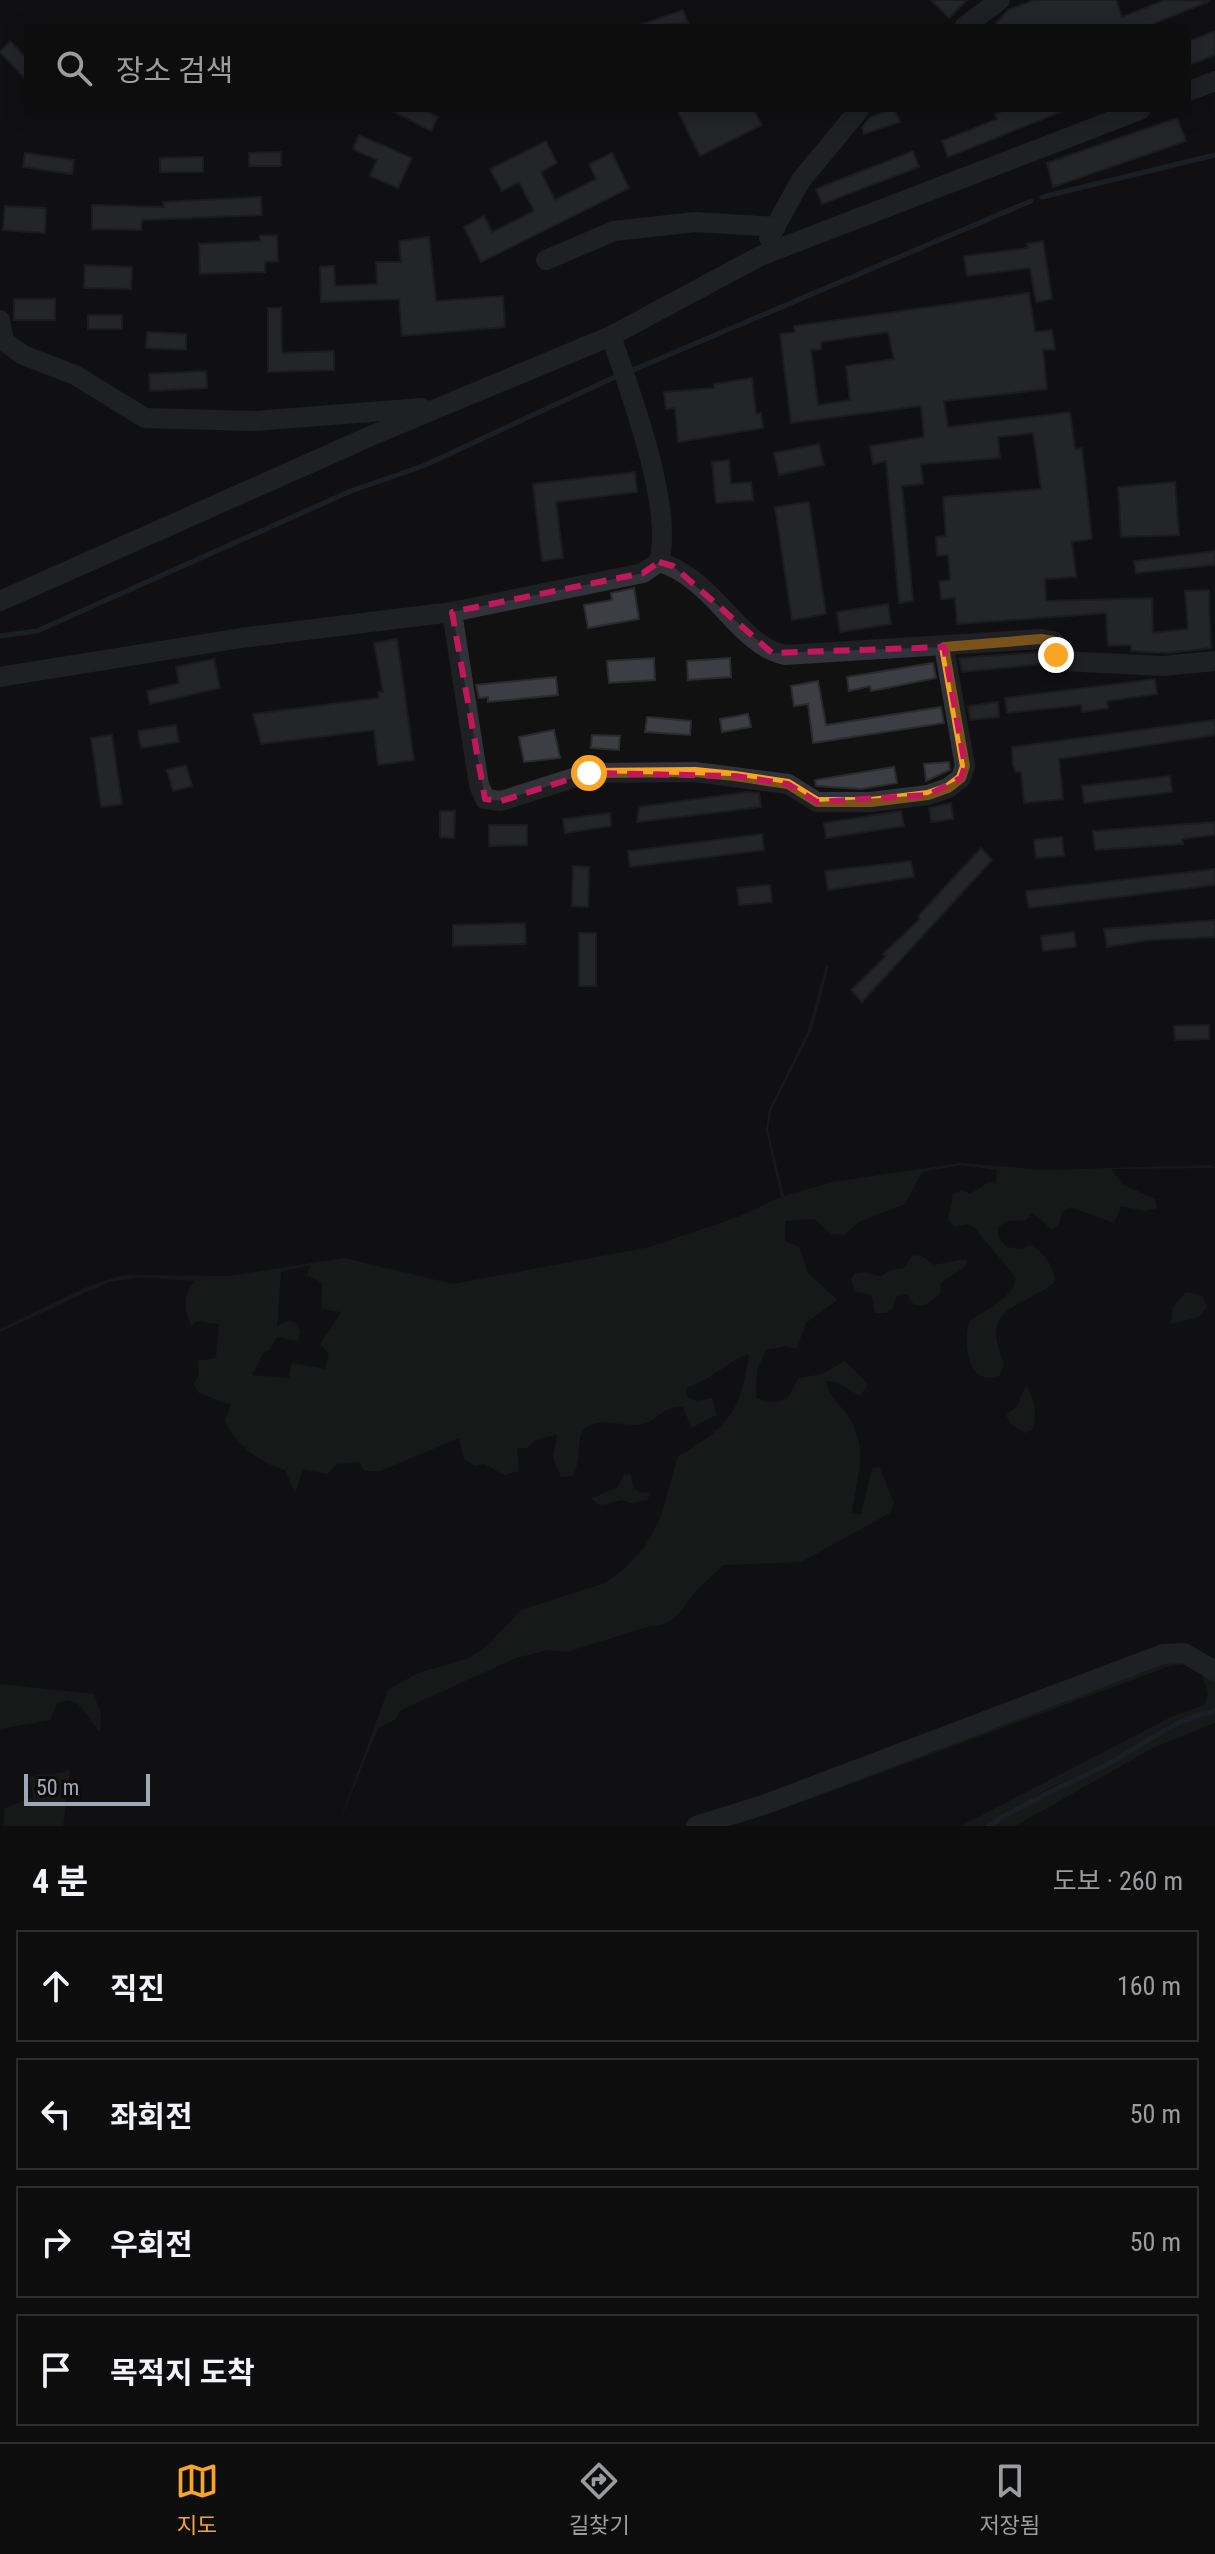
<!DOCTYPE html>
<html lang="ko">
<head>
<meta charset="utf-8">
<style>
  body { margin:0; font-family:"Roboto Condensed","Noto Sans KR",sans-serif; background:#161617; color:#f1f3f6 }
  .scale { position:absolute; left:24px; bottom:20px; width:126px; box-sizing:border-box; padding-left:8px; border:4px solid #a1a8b4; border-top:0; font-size:22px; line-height:28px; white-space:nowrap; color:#a1a8b4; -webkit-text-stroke:6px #0c0c0d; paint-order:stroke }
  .stop { position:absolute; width:24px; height:24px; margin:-18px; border:6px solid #f9a423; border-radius:50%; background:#fff }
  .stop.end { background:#f9a423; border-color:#fff; box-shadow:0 2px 8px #0008 }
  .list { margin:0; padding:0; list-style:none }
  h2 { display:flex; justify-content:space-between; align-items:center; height:104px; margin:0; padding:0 32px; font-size:34px }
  h2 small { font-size:26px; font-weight:400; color:#9a9c9e }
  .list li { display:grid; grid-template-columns:52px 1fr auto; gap:24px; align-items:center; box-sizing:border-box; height:112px; margin:0 16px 16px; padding:0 16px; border:2px solid #2d2d2e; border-radius:0px }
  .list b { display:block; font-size:30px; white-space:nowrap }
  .list em { font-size:26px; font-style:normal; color:#9a9c9e }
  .icon { flex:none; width:44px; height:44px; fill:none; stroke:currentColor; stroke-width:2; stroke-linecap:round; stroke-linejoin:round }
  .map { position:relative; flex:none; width:1215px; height:1826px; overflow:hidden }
  .search { position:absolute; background:#0d0d0e; box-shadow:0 4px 20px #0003; left:24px; right:24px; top:24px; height:88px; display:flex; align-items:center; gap:20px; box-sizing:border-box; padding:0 28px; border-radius:0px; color:#9a9c9e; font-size:30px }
  .sheet { height:616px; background:#0d0d0e }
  nav { display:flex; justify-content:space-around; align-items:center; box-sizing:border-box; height:112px; border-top:2px solid #2d2d2e; background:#0d0d0e; font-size:22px; color:#9a9c9e }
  nav a { display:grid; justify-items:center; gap:4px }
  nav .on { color:#f9a423 }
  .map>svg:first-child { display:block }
</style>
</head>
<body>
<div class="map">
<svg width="1215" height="1826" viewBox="0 0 1215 1826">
  <rect width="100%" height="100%" fill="#111112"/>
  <g fill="#1d251e" fill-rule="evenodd">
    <path d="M826 965 829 966 812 1029 771 1111 768 1130 784 1196 833 1182 961 1163 1045 1170 1211 1165 1215 1168 1111 1169 1122 1184 1155 1199 1157 1208 1145 1211 1121 1206 1114 1223 1071 1207 1062 1212 1058 1227 1051 1229 1032 1212 1026 1220 1007 1221 998 1227V1236L1006 1247 1022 1249 1030 1245C1043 1251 1055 1268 1055 1282 1016 1311 980 1306 1004 1363L1000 1375C970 1388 964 1349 968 1327L970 1321C985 1309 1013 1299 1016 1278L974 1227 966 1224 954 1227 948 1220 953 1194 962 1190 970 1194 989 1182 996 1184 997 1170 961 1165 922 1172 905 1204 859 1222 844 1235 831 1234 815 1219 785 1221V1241L799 1247 808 1273 837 1300 806 1323 797 1349 786 1346 766 1350 757 1370 756 1398 771 1402 787 1399 799 1378 823 1374 845 1361 868 1384 860 1396 837 1382 826 1381C829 1400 845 1407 852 1423 869 1457 855 1479 852 1514H861L872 1469 879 1466 894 1503 890 1513 801 1562 723 1565C714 1575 702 1584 694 1593 681 1610 675 1626 650 1626L567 1652 548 1650 516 1658 401 1710 396 1719 378 1728 338 1826 388 1690 418 1673 469 1658 487 1646 521 1610 605 1583 624 1569 643 1549 660 1519 678 1456C727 1430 742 1410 749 1354 725 1361 712 1381 687 1387L686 1396 696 1401 712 1398 716 1415 691 1428 683 1407C664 1405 659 1420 643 1424 626 1429 585 1411 580 1439 577 1455 581 1457 573 1476L561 1477 553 1458 557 1434 534 1441 527 1448H517L519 1471 504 1475 484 1464 475 1466 464 1459 459 1438 380 1471H364L360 1462 337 1464 327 1474 303 1469 295 1493 285 1470C262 1464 234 1444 225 1421L231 1405 199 1393 194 1384 199 1375 198 1361 216 1358 219 1324 196 1321 192 1327C184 1311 182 1294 195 1281L141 1277 109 1282 0 1332V1329L89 1286 124 1275 228 1276 344 1258 453 1284 650 1247 738 1217 781 1197 766 1130 769 1110 809 1028ZM311 1265 307 1275 322 1283 321 1309 341 1312 320 1344 329 1354 325 1369 292 1363 289 1378 252 1375 264 1352 270 1349 277 1337 298 1341 300 1332 295 1322 288 1321 277 1326 281 1272Z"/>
    <path d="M921 1255 934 1265 966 1259 967 1265 941 1283 940 1294 925 1305H914L907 1294 896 1297 893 1308 886 1313H875L872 1296 855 1291 851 1279 856 1273 866 1272 881 1277 890 1270 904 1268 912 1256Z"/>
    <path d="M1186 1292 1202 1296 1207 1307 1199 1317 1171 1324 1173 1307Z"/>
    <path d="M1026 1386C1034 1399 1038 1415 1032 1430L1025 1433 1011 1424 1006 1415 1016 1408Z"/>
    <path d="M624 1474 631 1475 633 1486 639 1492 651 1493 647 1500 630 1503 621 1500 601 1506 591 1499 618 1487Z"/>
    <path d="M1172 1658 1215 1676V1710L1170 1724 1116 1757 1046 1790 985 1826H961L1173 1716 1205 1705 1208 1693 1202 1675 1185 1664 1167 1667 802 1802 736 1824 711 1826Z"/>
    <path d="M0 1684 94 1694 101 1714 100 1732 79 1705 68 1700 57 1703 50 1720 0 1729Z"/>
    <path d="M1215 1712V1723L1153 1748 1015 1826H990C1030 1800 1074 1783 1116 1760 1150 1742 1175 1720 1215 1712Z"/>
    <path d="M70 1769 63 1826H3L5 1808 33 1797 29 1778C43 1771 55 1777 70 1769Z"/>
  </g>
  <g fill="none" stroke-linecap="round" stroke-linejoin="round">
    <g stroke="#293238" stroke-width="5">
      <path d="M1042 197 1215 155"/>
      <path d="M633 370 1031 201"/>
      <path d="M0 636 37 631 351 491 423 466 615 377"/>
      <path d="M988 1826C1029 1800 1072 1782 1115 1760 1149 1741 1175 1719 1215 1711"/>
    </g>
  </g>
  <g fill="#3d3e43" stroke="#2b2b2f" stroke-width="2" fill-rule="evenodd">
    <path d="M931 0H967L949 18Z"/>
    <path d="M1034 0H1116L1122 17 1165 0 1210 1 1148 26H994L1008 10Z"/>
    <path d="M683 10 688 23 643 26 642 24Z"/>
    <path d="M1215 31V55L1189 65V41Z"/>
    <path d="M10 41 26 58V80L0 52Z"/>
    <path d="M390 110H424L438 117 431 131Z"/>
    <path d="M677 110H754L762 125 700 156Z"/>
    <path d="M888 110H895L900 122 864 134 862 127 870 117Z"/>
    <path d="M1005 110H1066L948 157 942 141 997 119 995 114Z"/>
    <path d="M1177 118 1186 141 1053 187 1047 163Z"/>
    <path d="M359 135 412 158 398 188 370 176 377 160 353 149Z"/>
    <path d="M546 141 557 163 541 172 555 200 596 179 589 164 612 153 629 188 481 262 464 227 484 216 492 232 534 211 519 182 502 191 490 169Z"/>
    <path d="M913 151 919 167 822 204 816 189Z"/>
    <path d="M281 152V166H249V153Z"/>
    <path d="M25 153 74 160 72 174 23 167Z"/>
    <path d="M203 157V172H160V158Z"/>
    <path d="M261 197 262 215 142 220 141 230 92 229V205L164 207 163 202Z"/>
    <path d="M5 206 46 208 45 233 3 230Z"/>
    <path d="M277 235 278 261 265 262V272L200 274 199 244 260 241V236Z"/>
    <path d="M429 237 436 301 503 296 505 327 402 336 399 299 321 302 320 267 334 266 335 286 377 284 376 262H401L399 241Z"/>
    <path d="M1043 241 1052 299 1036 302 1030 268 967 276 964 256 1028 248 1027 244Z"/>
    <path d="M85 265 132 267 131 289 84 288Z"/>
    <path d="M1029 293 1035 332 1052 330 1055 349 1043 350 1047 389 944 401 948 427 1070 412 1075 449 1082 448 1092 539 1072 542 1076 577 1045 579 1046 601 1152 598 1153 633 1188 629 1185 591 1209 590 1211 648 1166 653 1131 651V645L1108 646 1106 613 957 624 955 598 941 599 939 581 950 580 948 555 937 556 936 537 946 536 943 497 1041 489 1033 433 998 437 1000 458 921 464 923 484 902 486 913 601 899 603 886 461 873 464 870 446 924 437 921 406 791 423 780 334 795 332 794 326ZM888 332 894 359 846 366 850 400 818 405 811 350 821 349V342Z"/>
    <rect x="14" y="299" width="41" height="21"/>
    <path d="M268 308H281L282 353 334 351V370L268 372Z"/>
    <rect x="88" y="315" width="34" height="14"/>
    <path d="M147 332 186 334V350L146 348Z"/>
    <path d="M206 371 207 388 150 391 149 374Z"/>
    <path d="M752 378 756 414 761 413 763 428 678 442 675 408 666 409 664 392 714 388V384Z"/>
    <path d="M819 444 824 465 779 475 774 453Z"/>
    <path d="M729 460 731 484 751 482 753 500 716 503 712 462Z"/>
    <path d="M635 472 637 492 556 502 563 558 542 561 533 484Z"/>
    <path d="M1175 482 1179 535 1121 537 1118 487Z"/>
    <path d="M809 502 826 614 792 620 775 507Z"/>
    <path d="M1215 551V565L1136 573 1134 561Z"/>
    <path d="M634 588 639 619 588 628 584 605 612 600 611 593Z"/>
    <path d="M888 604 891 624 840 632 837 612Z"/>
    <path d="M397 639 414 760 378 765 374 730 261 744 253 714 379 698 378 692H383L374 643Z"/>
    <path d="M1042 652 1043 664 962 672 959 658Z"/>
    <path d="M654 658 655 680 609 683 607 661Z"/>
    <path d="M730 658 731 677 688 680 687 661Z"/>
    <path d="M214 659 220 688 150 704 147 691 179 683 176 667Z"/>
    <path d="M933 663 936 678 871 691 870 686 849 691 847 677Z"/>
    <path d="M556 677 558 695 488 702V697L479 698 476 685Z"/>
    <path d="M1155 679 1157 694 1107 701 1108 708 1082 712 1081 705 1007 713 1005 698Z"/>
    <path d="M818 681 826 725 941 707 944 723 813 743 808 704 794 706 791 686Z"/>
    <path d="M998 702 999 717 970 720 968 706Z"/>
    <path d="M748 714 751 727 722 732 720 719Z"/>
    <path d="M647 717 691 721 690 735 645 732Z"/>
    <path d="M1215 720V735L1059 759 1063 799 1024 803 1021 772H1016L1013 765 1012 747Z"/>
    <path d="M176 725 179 742 141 748 138 731Z"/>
    <path d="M554 730 560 758 524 762 519 737Z"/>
    <path d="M112 735 122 804 101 807 91 738Z"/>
    <path d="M592 735 620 736 619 750 591 748Z"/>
    <path d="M949 762 950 770 926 781 924 764Z"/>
    <path d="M186 765 192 786 173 791 167 770Z"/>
    <path d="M894 767 897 783 861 789 816 786 815 780Z"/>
    <path d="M1170 776 1172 792 1084 803 1082 786Z"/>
    <path d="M747 792 759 793 761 807 637 822 639 807Z"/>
    <path d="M951 803 953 819 931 822 929 808Z"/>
    <path d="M440 811H455L454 838 440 837Z"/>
    <path d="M901 811 904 826 826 838 824 823Z"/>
    <path d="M610 813 611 826 565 833 563 819Z"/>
    <path d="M1215 822V835L1182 839 1183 844 1095 850 1093 831Z"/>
    <path d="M489 825H527V845L489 846Z"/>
    <path d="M762 834 764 850 630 867 628 851Z"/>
    <path d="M1062 837 1064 856 1036 858 1034 840Z"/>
    <path d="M981 848 992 860 862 1002 851 990 886 956 883 954 920 919 918 916Z"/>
    <path d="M911 861 914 877 828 890 825 871Z"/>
    <path d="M573 866 589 867 588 907 572 906Z"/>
    <path d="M1215 869V885L1029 908 1026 891Z"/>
    <path d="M770 885 772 902 739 905 737 888Z"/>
    <path d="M1215 920V937L1150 940 1107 947 1104 929Z"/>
    <path d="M525 923 526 944 453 946V925Z"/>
    <path d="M1074 932 1076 947 1043 951 1041 936Z"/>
    <rect x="579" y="933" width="17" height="53"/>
    <path d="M1209 1025V1039L1175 1040 1174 1026Z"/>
  </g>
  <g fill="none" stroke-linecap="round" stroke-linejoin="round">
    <g stroke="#323338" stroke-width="20">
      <path d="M965 26 1000 0"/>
      <path d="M1189 91 1215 81"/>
      <path d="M769 238 801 180 859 110"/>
      <path d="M546 260 614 231 696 222 776 227"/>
      <path d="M0 320 4 341 23 355 75 375 145 418 253 421 422 408"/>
      <path d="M659 562C714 578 739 646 785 655L1041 639 1053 641 1061 661 1163 666 1215 661"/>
      <path d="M0 601 373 435 611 336 760 256 1140 110"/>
      <path d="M452 612 479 785 485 799 501 801 589 773 695 772 788 784 817 802H871L928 795 948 788 961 778 965 766 944 647"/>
      <path d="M0 677 241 638 452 612 643 573 659 562C674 508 630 391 611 336"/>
      <path d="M696 1826 766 1804 1163 1654 1184 1653 1215 1671"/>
    </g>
  </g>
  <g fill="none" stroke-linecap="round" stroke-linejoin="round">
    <path stroke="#f9a423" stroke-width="10" d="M589 773 695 772 735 776 788 784 817 802H871L928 795 948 788 961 778 965 766 944 647 1041 639 1053 641 1056 655"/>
  </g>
  <path d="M0 0H1215V1826H0ZM659 562 673 566 772 653 944 647 965 766 961 778 928 795 817 802 788 784 735 776 589 773 501 801 485 799 452 612 643 573Z" fill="#111112" fill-opacity=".55" fill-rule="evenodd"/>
  <path fill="none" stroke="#c2185b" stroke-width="6" stroke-dasharray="16 10" stroke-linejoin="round" d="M659 562 673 566 772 653 944 647 965 766 961 778 928 795 817 802 788 784 735 776 589 773 501 801 485 799 452 612 643 573Z"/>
</svg>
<div class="scale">50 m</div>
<div class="stop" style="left:589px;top:773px"></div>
<div class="stop end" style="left:1056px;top:655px"></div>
<div class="search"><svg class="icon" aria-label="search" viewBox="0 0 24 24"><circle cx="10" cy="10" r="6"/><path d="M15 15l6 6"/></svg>장소 검색</div>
</div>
<section class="sheet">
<h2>4 분<small>도보 · 260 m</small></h2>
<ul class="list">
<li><svg class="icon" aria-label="ahead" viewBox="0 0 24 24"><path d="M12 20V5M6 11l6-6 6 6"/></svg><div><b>직진</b></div><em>160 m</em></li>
<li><svg class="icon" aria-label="left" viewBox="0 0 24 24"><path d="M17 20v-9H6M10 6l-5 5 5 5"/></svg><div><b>좌회전</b></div><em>50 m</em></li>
<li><svg class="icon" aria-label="right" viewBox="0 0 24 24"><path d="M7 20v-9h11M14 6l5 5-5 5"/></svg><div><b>우회전</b></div><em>50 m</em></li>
<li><svg class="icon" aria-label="arrive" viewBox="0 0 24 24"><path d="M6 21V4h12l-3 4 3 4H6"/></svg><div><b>목적지 도착</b></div></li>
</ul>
</section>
<nav>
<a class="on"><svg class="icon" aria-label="map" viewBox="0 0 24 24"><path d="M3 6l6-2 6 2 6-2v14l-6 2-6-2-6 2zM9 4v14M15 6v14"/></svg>지도</a>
<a><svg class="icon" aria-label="directions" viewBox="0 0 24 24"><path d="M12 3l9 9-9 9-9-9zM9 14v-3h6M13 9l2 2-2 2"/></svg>길찾기</a>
<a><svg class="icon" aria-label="saved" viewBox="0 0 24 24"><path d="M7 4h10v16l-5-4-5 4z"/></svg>저장됨</a>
</nav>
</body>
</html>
